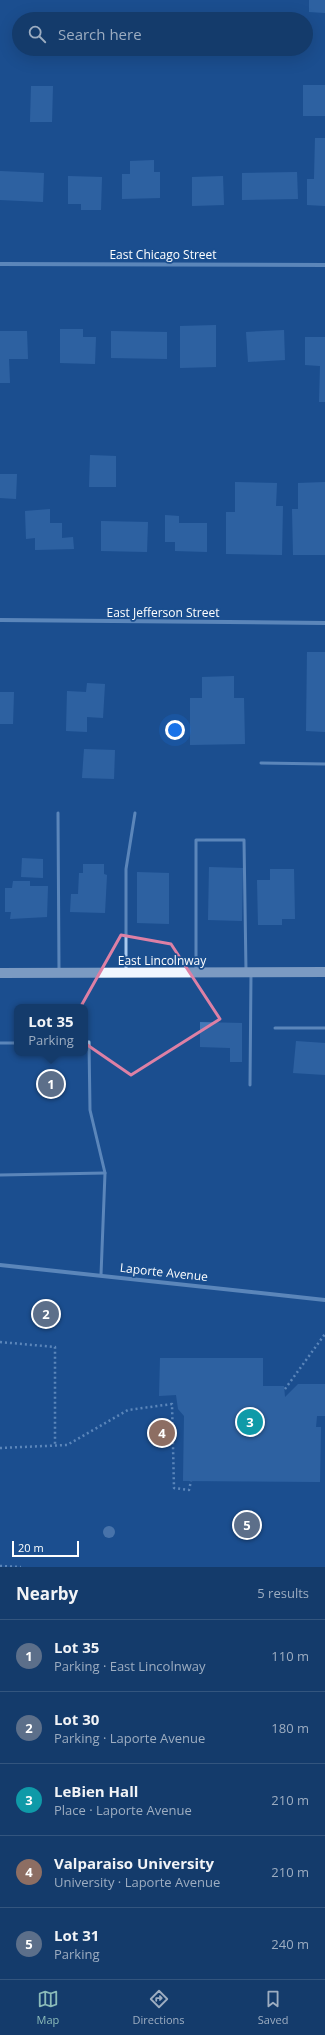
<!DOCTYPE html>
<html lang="en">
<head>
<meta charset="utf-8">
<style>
  body { margin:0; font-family:"Open Sans",sans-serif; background:#214673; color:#f1f3f6 }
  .scale { position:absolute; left:12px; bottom:10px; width:67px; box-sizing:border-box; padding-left:4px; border:2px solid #fff; border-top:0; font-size:11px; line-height:14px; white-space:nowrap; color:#fff; -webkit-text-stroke:3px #1b4f8f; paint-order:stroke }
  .you { position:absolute; left:175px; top:730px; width:14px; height:14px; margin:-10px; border:3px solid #fff; border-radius:50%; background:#1a73e8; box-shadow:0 0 0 6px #1a73e833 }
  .badge { display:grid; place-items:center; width:26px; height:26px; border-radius:50%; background:#8bbbb9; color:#fff; font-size:13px; font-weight:700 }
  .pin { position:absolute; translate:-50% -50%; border:2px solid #fff; box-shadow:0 1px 4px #0006 }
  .popup { position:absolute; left:14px; top:1004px; width:74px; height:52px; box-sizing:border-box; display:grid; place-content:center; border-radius:8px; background:#143b6b; filter:drop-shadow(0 1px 3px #0005); font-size:13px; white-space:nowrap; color:#9dadc1 }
  .popup b { font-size:15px; color:#f1f3f6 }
  .popup::after { content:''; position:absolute; left:50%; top:100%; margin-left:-8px; border:8px solid transparent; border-top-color:#143b6b }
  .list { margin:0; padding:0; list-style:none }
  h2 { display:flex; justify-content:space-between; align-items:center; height:52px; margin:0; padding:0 16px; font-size:17px }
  h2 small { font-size:13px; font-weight:400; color:#9dadc1 }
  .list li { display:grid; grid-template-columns:26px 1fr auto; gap:12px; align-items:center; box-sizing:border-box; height:72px; padding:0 16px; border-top:1px solid #33557e }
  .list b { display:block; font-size:15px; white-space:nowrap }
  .list p { margin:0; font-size:13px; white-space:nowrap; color:#9dadc1 }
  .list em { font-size:13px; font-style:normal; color:#9dadc1 }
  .icon { flex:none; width:22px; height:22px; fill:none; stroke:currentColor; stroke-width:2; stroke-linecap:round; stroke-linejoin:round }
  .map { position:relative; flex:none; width:325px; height:1567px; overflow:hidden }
  .search { position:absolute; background:#143b6b; box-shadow:0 4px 16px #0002; left:12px; right:12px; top:12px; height:44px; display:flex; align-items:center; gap:10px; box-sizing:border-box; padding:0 14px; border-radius:22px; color:#9dadc1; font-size:15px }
  .sheet { height:412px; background:#143b6b }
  nav { display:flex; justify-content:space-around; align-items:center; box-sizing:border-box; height:56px; border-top:1px solid #33557e; background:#143b6b; font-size:11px; color:#9dadc1 }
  nav a { display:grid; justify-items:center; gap:2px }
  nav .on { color:#8bbbb9 }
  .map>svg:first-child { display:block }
</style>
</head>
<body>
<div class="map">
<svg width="325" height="1567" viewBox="0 0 325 1567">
  <rect width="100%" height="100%" fill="#1b4f8f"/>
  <g fill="#4478b7">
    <path d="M309 0H325V13L309 12Z"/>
    <rect x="303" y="85" width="22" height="31"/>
    <path d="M31 86H53L52 122H30Z"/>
    <path d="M315 138H325V206L307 205V179H314Z"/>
    <path d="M154 160V172H160V198L122 199V174H130V161Z"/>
    <path d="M0 171 44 173 43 202 0 200Z"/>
    <path d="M297 172 298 199 242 200V173Z"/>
    <path d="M68 176 102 177 101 210H81V204H68Z"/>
    <path d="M223 176 224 205 192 206V177Z"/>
    <path d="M216 325V367L180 368V326Z"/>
    <path d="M60 329H83V337H96L95 364 60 363Z"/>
    <path d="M284 330 285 360 248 362 246 332Z"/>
    <path d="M0 331H27L28 359H9L10 383H0Z"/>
    <path d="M111 331 167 332V359L111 358Z"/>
    <path d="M305 337H325V402H319L320 366 305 365Z"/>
    <path d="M90 455 116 456V487H89Z"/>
    <path d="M0 474H17L16 499 0 498Z"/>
    <path d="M235 482 277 483 276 506H283L282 555 226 554V512H235Z"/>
    <path d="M325 482V555H293L292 509H298V483Z"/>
    <path d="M50 509V523H62V538L73 537 74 549 35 550V538L26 539 25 511Z"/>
    <path d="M165 515 179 516V523H207V552L175 551V542H165Z"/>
    <path d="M101 521 148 522 147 552 101 551Z"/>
    <path d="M307 652H325V732L306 731Z"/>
    <path d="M234 676V698H244L245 744 190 745V698H202V677Z"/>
    <path d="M87 683 105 684 103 718 87 717V732L66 731 67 691 86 692Z"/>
    <path d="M0 692H14L13 724H0Z"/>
    <path d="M84 749 115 750 114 779 82 778Z"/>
    <path d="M22 858 43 859V878L21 877Z"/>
    <path d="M83 864H104V874L107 875 105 913 70 912 71 894H78L79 873H83Z"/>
    <path d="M209 867 243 868 242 921 208 920Z"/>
    <path d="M270 869H294L295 919H282V925H258L257 880H270Z"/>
    <path d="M137 872 169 873V924L137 923Z"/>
    <path d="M13 881H30V886H48L47 917 10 919 11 912H5V888H12Z"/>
    <path d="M200 1022 242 1023V1062H230V1048L200 1047Z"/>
    <path d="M296 1041 325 1043V1075L293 1073Z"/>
    <path d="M160 1358H263V1386H284L285 1397 298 1384H325V1416H317L316 1427H321L320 1482 183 1481 184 1416 178 1409 176 1395 159 1396Z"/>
  </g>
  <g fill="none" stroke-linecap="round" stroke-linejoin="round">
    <g stroke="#a9c9ee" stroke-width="2.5" stroke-dasharray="2 3" stroke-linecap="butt">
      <path d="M0 1342 55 1347V1445"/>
      <path d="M285 1389 325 1334"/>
      <path d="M0 1448 67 1445 128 1410 172 1404 174 1488 189 1490 191 1481"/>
      <path d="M0 1566 21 1567"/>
    </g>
    <g stroke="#a9c9ee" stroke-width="3">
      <path d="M261 763 325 764"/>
      <path d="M58 813 59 971"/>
      <path d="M196 970V840H244L246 971"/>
      <path d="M126 971V869L135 813"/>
      <path d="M275 1028H325"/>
      <path d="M85 1042H89L90 1110 105 1173 101 1275"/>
      <path d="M0 1043H17"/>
      <path d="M250 1085 251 974"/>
      <path d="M0 1175 105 1173"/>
    </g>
    <g stroke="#a9c9ee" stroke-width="4">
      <path d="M0 264 325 265"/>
      <path d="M0 620 325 623"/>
      <path d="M0 1265 325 1300"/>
    </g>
    <path stroke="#f0f6ff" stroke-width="10" d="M0 973 325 972"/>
  </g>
  <circle fill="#7ea0ca" cx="109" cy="1532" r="6"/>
  <path d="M0 0H325V1567H0ZM121 935 171 944 220 1019 131 1075 67 1031Z" fill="#1b4f8f" fill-opacity=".55" fill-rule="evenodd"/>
  <path fill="none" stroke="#dd80a5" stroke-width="3" stroke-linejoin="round" d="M121 935 171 944 220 1019 131 1075 67 1031Z"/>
  <g text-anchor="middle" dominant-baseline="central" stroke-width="3.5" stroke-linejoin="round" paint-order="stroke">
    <g font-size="12" fill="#fff" stroke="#1b4f8f">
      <text x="163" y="254">East Chicago Street</text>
      <text x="163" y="612">East Jefferson Street</text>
      <text x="162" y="960">East Lincolnway</text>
      <text transform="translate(164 1272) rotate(6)">Laporte Avenue</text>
    </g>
  </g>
</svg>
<div class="scale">20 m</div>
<div class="you"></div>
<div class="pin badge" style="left:51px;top:1084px;background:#5c6f8a">1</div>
<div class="popup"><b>Lot 35</b>Parking</div>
<div class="pin badge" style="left:46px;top:1314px;background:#5c6f8a">2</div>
<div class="pin badge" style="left:250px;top:1422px;background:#0f9aa8">3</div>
<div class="pin badge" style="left:162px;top:1433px;background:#8d6e63">4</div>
<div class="pin badge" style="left:247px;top:1525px;background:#5c6f8a">5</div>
<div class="search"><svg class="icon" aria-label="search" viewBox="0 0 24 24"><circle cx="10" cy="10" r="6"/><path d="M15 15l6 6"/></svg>Search here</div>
</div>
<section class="sheet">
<h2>Nearby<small>5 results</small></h2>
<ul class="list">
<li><span class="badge" style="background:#5c6f8a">1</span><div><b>Lot 35</b><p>Parking · East Lincolnway</p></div><em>110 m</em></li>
<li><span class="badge" style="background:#5c6f8a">2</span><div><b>Lot 30</b><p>Parking · Laporte Avenue</p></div><em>180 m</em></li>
<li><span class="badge" style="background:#0f9aa8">3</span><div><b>LeBien Hall</b><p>Place · Laporte Avenue</p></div><em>210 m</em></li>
<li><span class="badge" style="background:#8d6e63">4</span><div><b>Valparaiso University</b><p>University · Laporte Avenue</p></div><em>210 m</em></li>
<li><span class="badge" style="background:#5c6f8a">5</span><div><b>Lot 31</b><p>Parking</p></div><em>240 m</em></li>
</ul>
</section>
<nav>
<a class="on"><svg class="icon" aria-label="map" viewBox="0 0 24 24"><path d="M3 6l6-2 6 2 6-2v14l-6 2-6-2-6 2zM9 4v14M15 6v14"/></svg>Map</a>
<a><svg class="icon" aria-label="directions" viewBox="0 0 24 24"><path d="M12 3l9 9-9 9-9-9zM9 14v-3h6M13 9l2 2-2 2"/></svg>Directions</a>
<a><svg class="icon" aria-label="saved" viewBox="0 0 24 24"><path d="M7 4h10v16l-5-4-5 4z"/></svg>Saved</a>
</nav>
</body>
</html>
